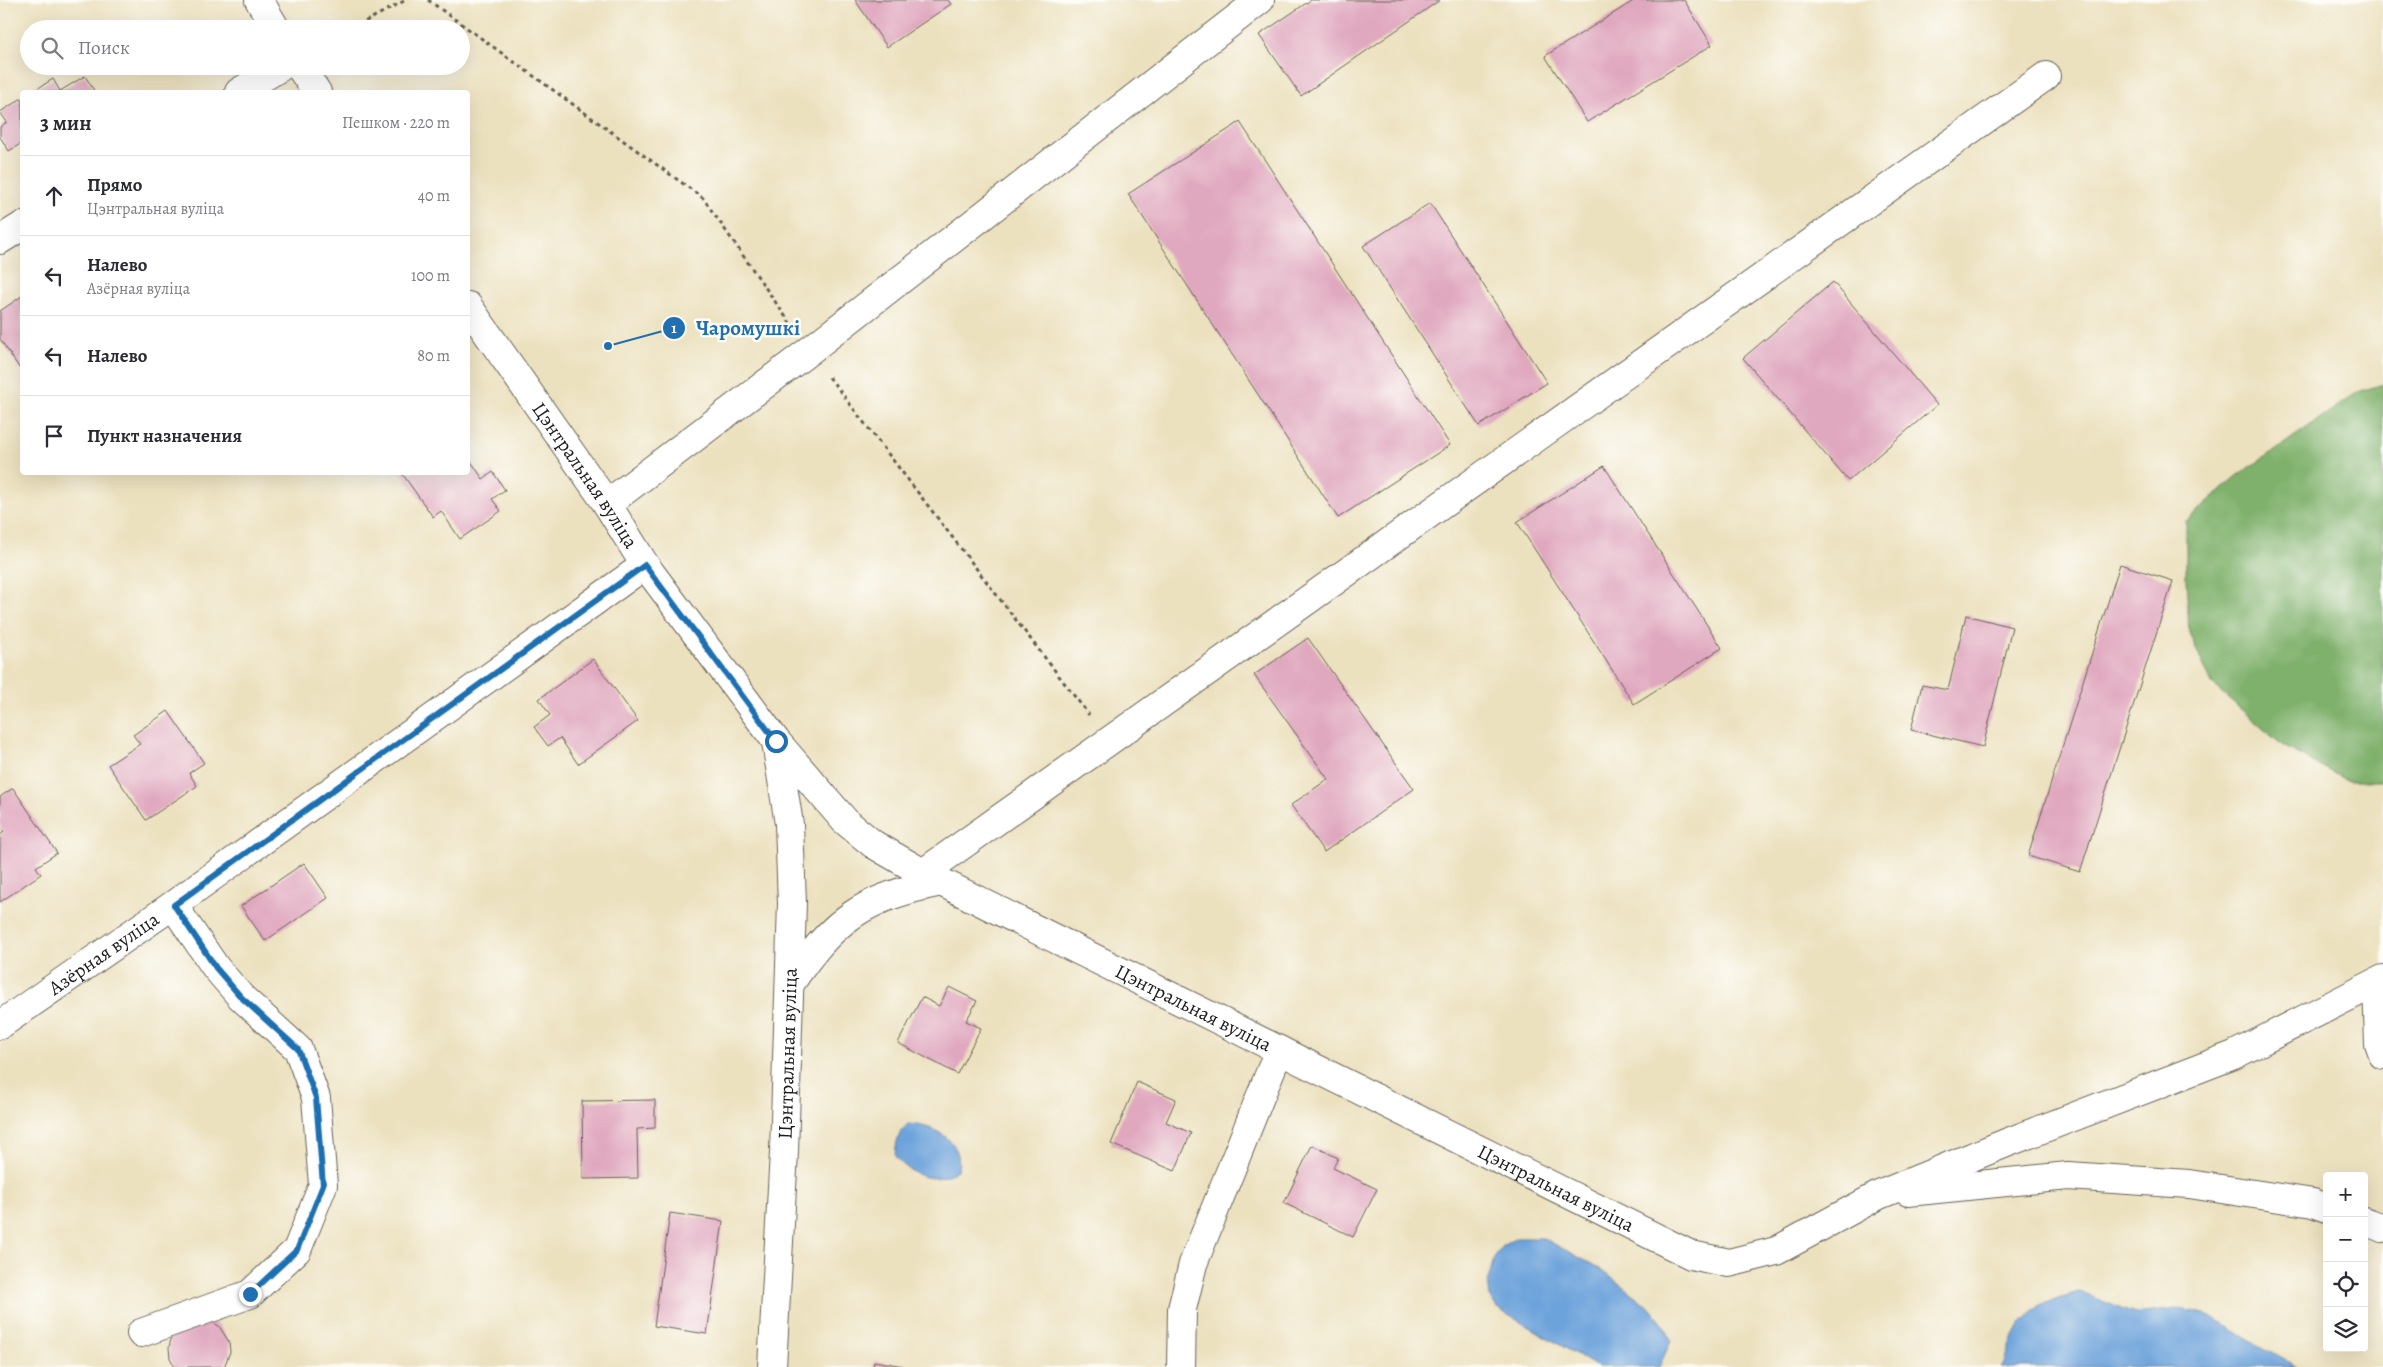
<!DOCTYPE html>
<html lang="ru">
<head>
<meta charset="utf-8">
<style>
  body { margin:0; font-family:Alegreya,serif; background:#f7f7f7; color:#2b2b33 }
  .controls { position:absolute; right:15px; bottom:15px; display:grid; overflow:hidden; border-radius:5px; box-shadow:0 5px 20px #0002 }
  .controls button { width:45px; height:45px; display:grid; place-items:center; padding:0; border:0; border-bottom:1px solid #e1e1e2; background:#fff; color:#2b2b33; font:25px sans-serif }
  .stop { position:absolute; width:15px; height:15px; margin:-11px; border:4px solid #1f6fb2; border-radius:50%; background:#fff }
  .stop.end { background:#1f6fb2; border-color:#fff; box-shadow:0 1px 5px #0008 }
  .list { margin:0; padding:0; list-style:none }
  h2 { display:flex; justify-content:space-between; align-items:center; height:65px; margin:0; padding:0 20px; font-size:21px }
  h2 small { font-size:16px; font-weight:400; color:#7c7c81 }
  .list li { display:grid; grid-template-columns:32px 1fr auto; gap:15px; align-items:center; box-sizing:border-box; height:80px; padding:0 20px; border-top:1px solid #e1e1e2 }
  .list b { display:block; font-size:19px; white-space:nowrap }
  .list p { margin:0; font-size:16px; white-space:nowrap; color:#7c7c81 }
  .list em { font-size:16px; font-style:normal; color:#7c7c81 }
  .icon { flex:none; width:28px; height:28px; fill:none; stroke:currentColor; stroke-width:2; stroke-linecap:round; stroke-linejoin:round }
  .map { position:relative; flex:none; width:2383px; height:1367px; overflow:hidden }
  .search { position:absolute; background:#fff; box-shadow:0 5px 20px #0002; left:20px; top:20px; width:450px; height:55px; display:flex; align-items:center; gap:12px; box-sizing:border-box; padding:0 18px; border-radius:28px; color:#7c7c81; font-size:19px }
  .panel { position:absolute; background:#fff; box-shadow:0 5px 20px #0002; left:20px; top:90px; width:450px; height:385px; border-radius:5px }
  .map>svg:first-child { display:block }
</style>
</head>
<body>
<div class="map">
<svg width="2383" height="1367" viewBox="0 0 2383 1367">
  <rect width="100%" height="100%" fill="#fdfcf7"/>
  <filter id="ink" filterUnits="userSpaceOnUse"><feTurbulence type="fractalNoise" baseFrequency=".02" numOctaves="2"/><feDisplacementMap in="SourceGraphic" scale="10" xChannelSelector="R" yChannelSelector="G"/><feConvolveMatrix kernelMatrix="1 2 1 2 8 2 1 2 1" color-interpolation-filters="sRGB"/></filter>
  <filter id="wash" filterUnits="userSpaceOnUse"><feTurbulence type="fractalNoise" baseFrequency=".0096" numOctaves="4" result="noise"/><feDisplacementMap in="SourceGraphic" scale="20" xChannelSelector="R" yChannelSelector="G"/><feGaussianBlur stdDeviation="1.12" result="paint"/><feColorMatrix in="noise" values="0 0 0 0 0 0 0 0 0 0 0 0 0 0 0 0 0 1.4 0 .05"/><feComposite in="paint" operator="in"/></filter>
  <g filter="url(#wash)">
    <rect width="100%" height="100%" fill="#ece1bf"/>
    <path fill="#7fb16c" stroke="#4e6644" d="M2383 384V781H2349L2283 746 2212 684 2189 633 2186 578V521L2236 477 2358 392Z"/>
    <g fill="#6da3db" stroke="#44607c">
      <path d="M908 1124C934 1125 964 1141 958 1169 936 1186 912 1177 895 1156 896 1143 898 1132 908 1124Z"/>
      <path d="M1516 1238H1543L1599 1268 1652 1309 1666 1327 1671 1341 1659 1367H1598L1498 1309 1490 1298 1488 1280 1494 1258 1502 1246Z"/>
      <path d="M2079 1292 2135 1314 2175 1309 2201 1312 2297 1367H2001C2008 1357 2010 1346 2015 1334 2026 1308 2053 1299 2079 1292Z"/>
    </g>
    <g id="blocks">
      <g fill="#e0a8bf">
        <path d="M855 0H948L951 4 887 47Z"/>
        <path d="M1311 0H1440L1301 96 1259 35Z"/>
        <path d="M1635 0H1684L1712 45 1587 122 1545 56Z"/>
        <path d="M85 76 95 92H32L53 79 60 91Z"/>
        <path d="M22 98V143L9 151 0 137V127L7 122 0 112Z"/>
        <path d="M1240 122 1450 445 1338 518 1128 194Z"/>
        <path d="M1430 203 1547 383 1479 426 1363 246Z"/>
        <path d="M1833 282 1937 405 1848 481 1743 358Z"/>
        <path d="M22 296V367L20 369 0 339V311Z"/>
        <path d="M468 457 483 479 493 472 505 490 492 499 501 511 460 539 441 511 433 517 401 472H468Z"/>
        <path d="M1604 466 1722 648 1634 704 1517 522Z"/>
        <path d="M2120 564 2173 581 2080 872 2028 856Z"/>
        <path d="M1966 615 2012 627 1983 747 1911 730 1922 685 1948 690Z"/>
        <path d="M1308 638 1414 789 1324 852 1291 805 1328 779 1254 675Z"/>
        <path d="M593 659 638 721 578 764 560 738 548 746 534 727 550 715 539 699Z"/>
        <path d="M168 711 204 763 189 773 197 786 146 820 108 765 140 744 133 735Z"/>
        <path d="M13 788 57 853 36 867 41 874 0 902V835L4 832 0 826V797Z"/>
        <path d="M304 863 328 898 265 941 241 906Z"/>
        <path d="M949 987 977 1001 966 1021 981 1028 957 1074 898 1043 922 997 939 1006Z"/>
        <path d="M1137 1082 1176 1099 1166 1122 1191 1133 1175 1171 1111 1144Z"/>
        <path d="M655 1100V1128L637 1129 638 1178 583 1179 582 1101Z"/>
        <path d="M1312 1145 1338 1158 1333 1168 1377 1189 1353 1237 1284 1203Z"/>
        <path d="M670 1213 723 1221 707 1334 654 1326Z"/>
        <path d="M211 1321 219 1326 229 1342 230 1352 224 1367H175L170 1358 169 1348 171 1338 177 1329Z"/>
        <path d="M874 1361 904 1366V1367H873Z"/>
      </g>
    </g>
  </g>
  <g filter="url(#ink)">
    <use href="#blocks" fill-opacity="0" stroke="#656155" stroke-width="1"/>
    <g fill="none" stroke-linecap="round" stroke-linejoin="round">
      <defs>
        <g id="minor">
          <path d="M259 0 276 29"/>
          <path d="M299 66 317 92"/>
          <path d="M239 92 282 66"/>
          <path d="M0 240 22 226"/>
          <path id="s1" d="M468 306 607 504 645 565 776 741 845 821 873 844 923 873 1691 1255 1729 1263 1776 1251 1879 1195 2006 1143 2234 1055 2383 979"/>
          <path d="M607 504 809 351 1260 0"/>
          <path d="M923 873 2046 76"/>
          <path d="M2377 983 2379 1044 2383 1055"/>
          <path d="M790 984C834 918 864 898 941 882"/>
          <path id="s2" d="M0 1025 173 905 645 565"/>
          <path d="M1908 1192 2068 1176 2189 1184 2313 1203 2327 1208"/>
          <path d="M2364 1221 2383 1228"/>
          <path d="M141 1333 250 1294 297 1250 323 1185 316 1098 298 1049 241 997 216 968 173 905"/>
          <path id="s3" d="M772 1367 784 1152 792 903 789 824 776 742"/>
          <path d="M1181 1367 1182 1309 1193 1264 1279 1050"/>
        </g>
      </defs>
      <use href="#minor" stroke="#656155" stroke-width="30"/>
      <g stroke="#656155" stroke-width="3" stroke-dasharray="4 4" stroke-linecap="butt">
        <path d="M428 0 703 198 790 323"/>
        <path d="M351 29 406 0"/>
        <path d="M829 377 1089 715"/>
      </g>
      <use href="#minor" stroke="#fff" stroke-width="28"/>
    </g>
  </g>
  <g fill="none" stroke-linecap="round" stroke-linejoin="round" filter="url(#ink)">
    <path stroke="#1f6fb2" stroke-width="6" d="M250 1294 297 1250 323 1185 316 1098 298 1049 241 997 216 968 174 905 645 565 776 741"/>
  </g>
  <g text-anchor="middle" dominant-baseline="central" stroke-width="5" stroke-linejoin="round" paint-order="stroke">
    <g font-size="20" fill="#1c1c1c" stroke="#fdfcf7">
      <text stroke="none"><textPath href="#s1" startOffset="206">Цэнтральная вуліца</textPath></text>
      <text stroke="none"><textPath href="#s2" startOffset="126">Азёрная вуліца</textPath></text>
      <text stroke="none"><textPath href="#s1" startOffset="1035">Цэнтральная вуліца</textPath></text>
      <text stroke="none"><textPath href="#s3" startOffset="314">Цэнтральная вуліца</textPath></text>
      <text stroke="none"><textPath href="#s1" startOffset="1440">Цэнтральная вуліца</textPath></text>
    </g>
  </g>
  <path fill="none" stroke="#1f6fb2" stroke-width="2" d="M608 346L674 328"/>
  <g fill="#1f6fb2" stroke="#fdfcf7" stroke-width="2">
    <circle cx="608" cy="346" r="5"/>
    <circle cx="674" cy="328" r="12"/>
  </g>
  <g font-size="15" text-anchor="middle" font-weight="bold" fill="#fff">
    <text x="674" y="333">1</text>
  </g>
  <g font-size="21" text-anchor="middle" font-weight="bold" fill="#1f6fb2" stroke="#fdfcf7" stroke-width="5" stroke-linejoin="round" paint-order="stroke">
    <text x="748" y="335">Чаромушкі</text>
  </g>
</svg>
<div class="controls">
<button>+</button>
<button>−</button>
<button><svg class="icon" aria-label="locate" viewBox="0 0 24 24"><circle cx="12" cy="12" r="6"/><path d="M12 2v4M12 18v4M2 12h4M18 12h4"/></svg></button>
<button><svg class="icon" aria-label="layers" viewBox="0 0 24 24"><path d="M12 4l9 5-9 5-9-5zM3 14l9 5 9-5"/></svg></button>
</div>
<div class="stop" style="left:776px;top:741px"></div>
<div class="stop end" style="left:250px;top:1294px"></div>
<div class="search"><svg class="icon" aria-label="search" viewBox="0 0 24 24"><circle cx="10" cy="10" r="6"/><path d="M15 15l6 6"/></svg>Поиск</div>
<section class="panel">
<h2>3 мин<small>Пешком · 220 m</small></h2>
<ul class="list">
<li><svg class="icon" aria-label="ahead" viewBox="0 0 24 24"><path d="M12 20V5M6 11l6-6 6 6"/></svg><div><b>Прямо</b><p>Цэнтральная вуліца</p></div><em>40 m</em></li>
<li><svg class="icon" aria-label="left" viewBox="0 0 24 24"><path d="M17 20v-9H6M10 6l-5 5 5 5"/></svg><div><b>Налево</b><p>Азёрная вуліца</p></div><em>100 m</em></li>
<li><svg class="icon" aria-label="left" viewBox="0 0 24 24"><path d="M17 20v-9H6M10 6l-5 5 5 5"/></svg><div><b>Налево</b></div><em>80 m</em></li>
<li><svg class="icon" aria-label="arrive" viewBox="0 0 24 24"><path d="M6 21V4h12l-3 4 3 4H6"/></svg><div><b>Пункт назначения</b></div></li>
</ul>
</section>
</div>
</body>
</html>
